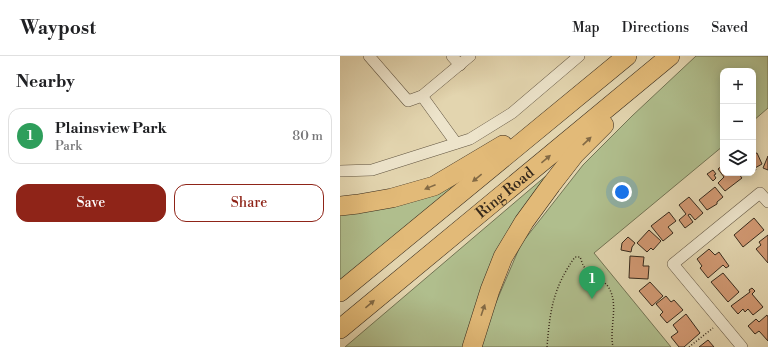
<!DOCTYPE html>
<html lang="en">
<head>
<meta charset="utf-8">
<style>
  body { margin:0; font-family:"Libre Bodoni",serif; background:#f6f6f6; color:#202124 }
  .controls { position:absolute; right:12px; top:12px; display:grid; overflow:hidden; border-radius:8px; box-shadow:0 2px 10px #0003 }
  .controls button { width:36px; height:36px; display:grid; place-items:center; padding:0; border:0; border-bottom:1px solid #e0e0e0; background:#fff; color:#202124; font:20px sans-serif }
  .you { position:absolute; left:282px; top:136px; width:14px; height:14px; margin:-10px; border:3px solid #fff; border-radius:50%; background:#1a73e8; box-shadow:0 0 0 6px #1a73e833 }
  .badge { display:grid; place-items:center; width:26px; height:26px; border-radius:50%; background:#8f2418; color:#fff; font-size:13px; font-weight:700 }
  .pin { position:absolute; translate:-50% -33px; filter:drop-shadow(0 1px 2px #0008) }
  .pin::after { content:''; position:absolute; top:21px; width:14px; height:12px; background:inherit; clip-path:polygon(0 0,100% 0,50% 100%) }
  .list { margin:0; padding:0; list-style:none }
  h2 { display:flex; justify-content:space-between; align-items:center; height:52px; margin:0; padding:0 16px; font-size:17px }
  h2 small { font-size:13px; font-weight:400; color:#757577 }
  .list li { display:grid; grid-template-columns:26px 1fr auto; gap:12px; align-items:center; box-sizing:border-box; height:56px; margin:0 8px 8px; padding:0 8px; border:1px solid #e0e0e0; border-radius:12px }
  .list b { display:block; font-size:15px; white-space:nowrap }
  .list p { margin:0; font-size:13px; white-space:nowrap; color:#757577 }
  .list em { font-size:13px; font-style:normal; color:#757577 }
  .actions { display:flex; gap:8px; padding:12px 16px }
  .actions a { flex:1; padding:9px 0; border:1px solid #8f2418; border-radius:12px; text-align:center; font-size:14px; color:#8f2418 }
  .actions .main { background:#8f2418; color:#fff }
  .icon { flex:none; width:22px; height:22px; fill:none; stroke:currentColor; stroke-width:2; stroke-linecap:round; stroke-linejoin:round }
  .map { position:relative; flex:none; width:428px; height:291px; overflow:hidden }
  header { display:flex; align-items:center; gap:24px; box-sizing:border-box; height:56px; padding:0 20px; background:#fff; border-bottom:1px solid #e0e0e0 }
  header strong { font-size:19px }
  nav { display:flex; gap:22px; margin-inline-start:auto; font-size:14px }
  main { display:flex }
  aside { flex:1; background:#fff }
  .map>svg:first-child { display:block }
</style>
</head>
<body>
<header>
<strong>Waypost</strong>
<nav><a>Map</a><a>Directions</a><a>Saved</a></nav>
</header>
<main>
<aside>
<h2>Nearby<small></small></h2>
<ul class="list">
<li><span class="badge" style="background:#2e9e5b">1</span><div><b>Plainsview Park</b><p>Park</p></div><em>80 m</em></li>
</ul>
<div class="actions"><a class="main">Save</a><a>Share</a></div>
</aside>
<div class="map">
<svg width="428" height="291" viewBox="0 0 428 291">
  <rect width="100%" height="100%" fill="#e3d5af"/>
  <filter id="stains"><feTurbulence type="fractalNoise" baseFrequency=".005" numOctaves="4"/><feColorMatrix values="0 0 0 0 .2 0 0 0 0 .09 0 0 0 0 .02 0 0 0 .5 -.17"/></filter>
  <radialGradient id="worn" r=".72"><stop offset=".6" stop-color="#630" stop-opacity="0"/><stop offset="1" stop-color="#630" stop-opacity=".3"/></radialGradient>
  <g fill="#b0be8d" stroke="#737454">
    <path d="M356 0H428V52L413 65V15H383V90L254 197 331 291H142L145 272 181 188 243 109 292 60Z"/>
    <path d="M149 106 0 231V156Z"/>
    <path d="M207 119 127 291H5Z"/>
  </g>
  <g fill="#d19872" stroke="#36291b">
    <path d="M417 97 422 108 415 112 416 114 413 115V98Z"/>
    <path d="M428 100V114L423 112Z"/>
    <path d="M383 109V117H398L402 122 385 135 378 127 384 121 378 113Z"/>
    <path d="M373 114 376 118 374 119 376 122 373 125 367 118Z"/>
    <path d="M375 131 383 141 377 146V148L367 154 359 144Z"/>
    <path d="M349 141 363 157 355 164 350 158 348 159 353 166 345 172 339 164 346 158 339 149Z"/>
    <path d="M329 156 336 165 328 171 333 177 323 185 311 170Z"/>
    <path d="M414 162 424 174 403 191 394 179Z"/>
    <path d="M309 174 321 185 313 194 311 192 307 196 297 187Z"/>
    <path d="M428 179V207L416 193 421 189 419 186Z"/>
    <path d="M288 181 295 187 292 191 291 196 281 194 282 187Z"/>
    <path d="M369 193 375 199 379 196 389 210 386 212 383 209 368 222 360 212 362 210 357 203Z"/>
    <path d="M290 200 304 201 303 210H309L308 223 289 222Z"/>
    <path d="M383 217 399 236 388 246 371 226Z"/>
    <path d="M310 226 323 240 312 250 299 235Z"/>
    <path d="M412 232 415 235 412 238 423 251 413 259 408 253 405 256 403 253 398 258 391 250 410 236 409 234Z"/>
    <path d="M326 240 331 246 334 244 343 254 327 267 320 259 323 256 316 248Z"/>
    <path d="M346 258 360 277 344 291H339L331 281 338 276 333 269Z"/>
    <path d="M427 259 428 261V285L419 275 415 278 408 270 416 263 419 266Z"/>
    <path d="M368 284 374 291H359Z"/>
  </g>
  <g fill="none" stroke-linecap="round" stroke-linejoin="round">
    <defs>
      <g id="minor">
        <path d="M29 0 68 45 82 40 130 0"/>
        <path d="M112 0 120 9"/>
        <path d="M82 40 116 87"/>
        <path d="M0 115 32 114 130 83 172 57 239 0"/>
        <path d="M402 291 333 208 420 137 428 146"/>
      </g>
      <g id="motorway">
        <path d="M0 150 18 148 52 142 94 130 163 89"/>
        <path d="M0 236 287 0"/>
        <path id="s1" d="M0 273 330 0"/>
        <path d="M132 291 150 234 163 201 184 166 211 129 235 98 264 69"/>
      </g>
    </defs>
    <use href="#minor" stroke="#615440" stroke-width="12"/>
    <use href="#motorway" stroke="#36291b" stroke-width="20"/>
    <g stroke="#36291b" stroke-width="1.5" stroke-dasharray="1 2" stroke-linecap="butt">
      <path d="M207 291C210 254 213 232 235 201H240C241 203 242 207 243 209 247 217 263 222 269 232 279 249 269 272 273 291"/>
      <path d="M349 291 373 272"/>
    </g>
    <use href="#minor" stroke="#ede4cb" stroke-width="11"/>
    <use href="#motorway" stroke="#e2ba78" stroke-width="19"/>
  </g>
  <defs><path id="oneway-solid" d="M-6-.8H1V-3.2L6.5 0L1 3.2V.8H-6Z"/></defs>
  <g fill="#836a45">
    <use href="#oneway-solid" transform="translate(247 85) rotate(-44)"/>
    <use href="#oneway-solid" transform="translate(206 103) rotate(-40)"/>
    <use href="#oneway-solid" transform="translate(137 122) rotate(141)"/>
    <use href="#oneway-solid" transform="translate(90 131) rotate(158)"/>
    <use href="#oneway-solid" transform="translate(30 248) rotate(-40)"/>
    <use href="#oneway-solid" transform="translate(143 254) rotate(-71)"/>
  </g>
  <g text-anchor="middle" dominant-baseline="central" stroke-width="3.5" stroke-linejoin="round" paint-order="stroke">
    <g font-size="15" fill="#36291b" stroke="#ede4cb">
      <text stroke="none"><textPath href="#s1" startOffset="214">Ring Road</textPath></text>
    </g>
  </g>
  <rect width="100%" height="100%" filter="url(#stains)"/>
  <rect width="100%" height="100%" fill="url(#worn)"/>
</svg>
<div class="controls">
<button>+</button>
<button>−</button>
<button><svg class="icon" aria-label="layers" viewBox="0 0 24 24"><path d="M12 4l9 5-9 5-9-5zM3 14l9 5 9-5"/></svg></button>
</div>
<div class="you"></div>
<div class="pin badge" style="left:252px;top:243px;background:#2e9e5b">1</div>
</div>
</main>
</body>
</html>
